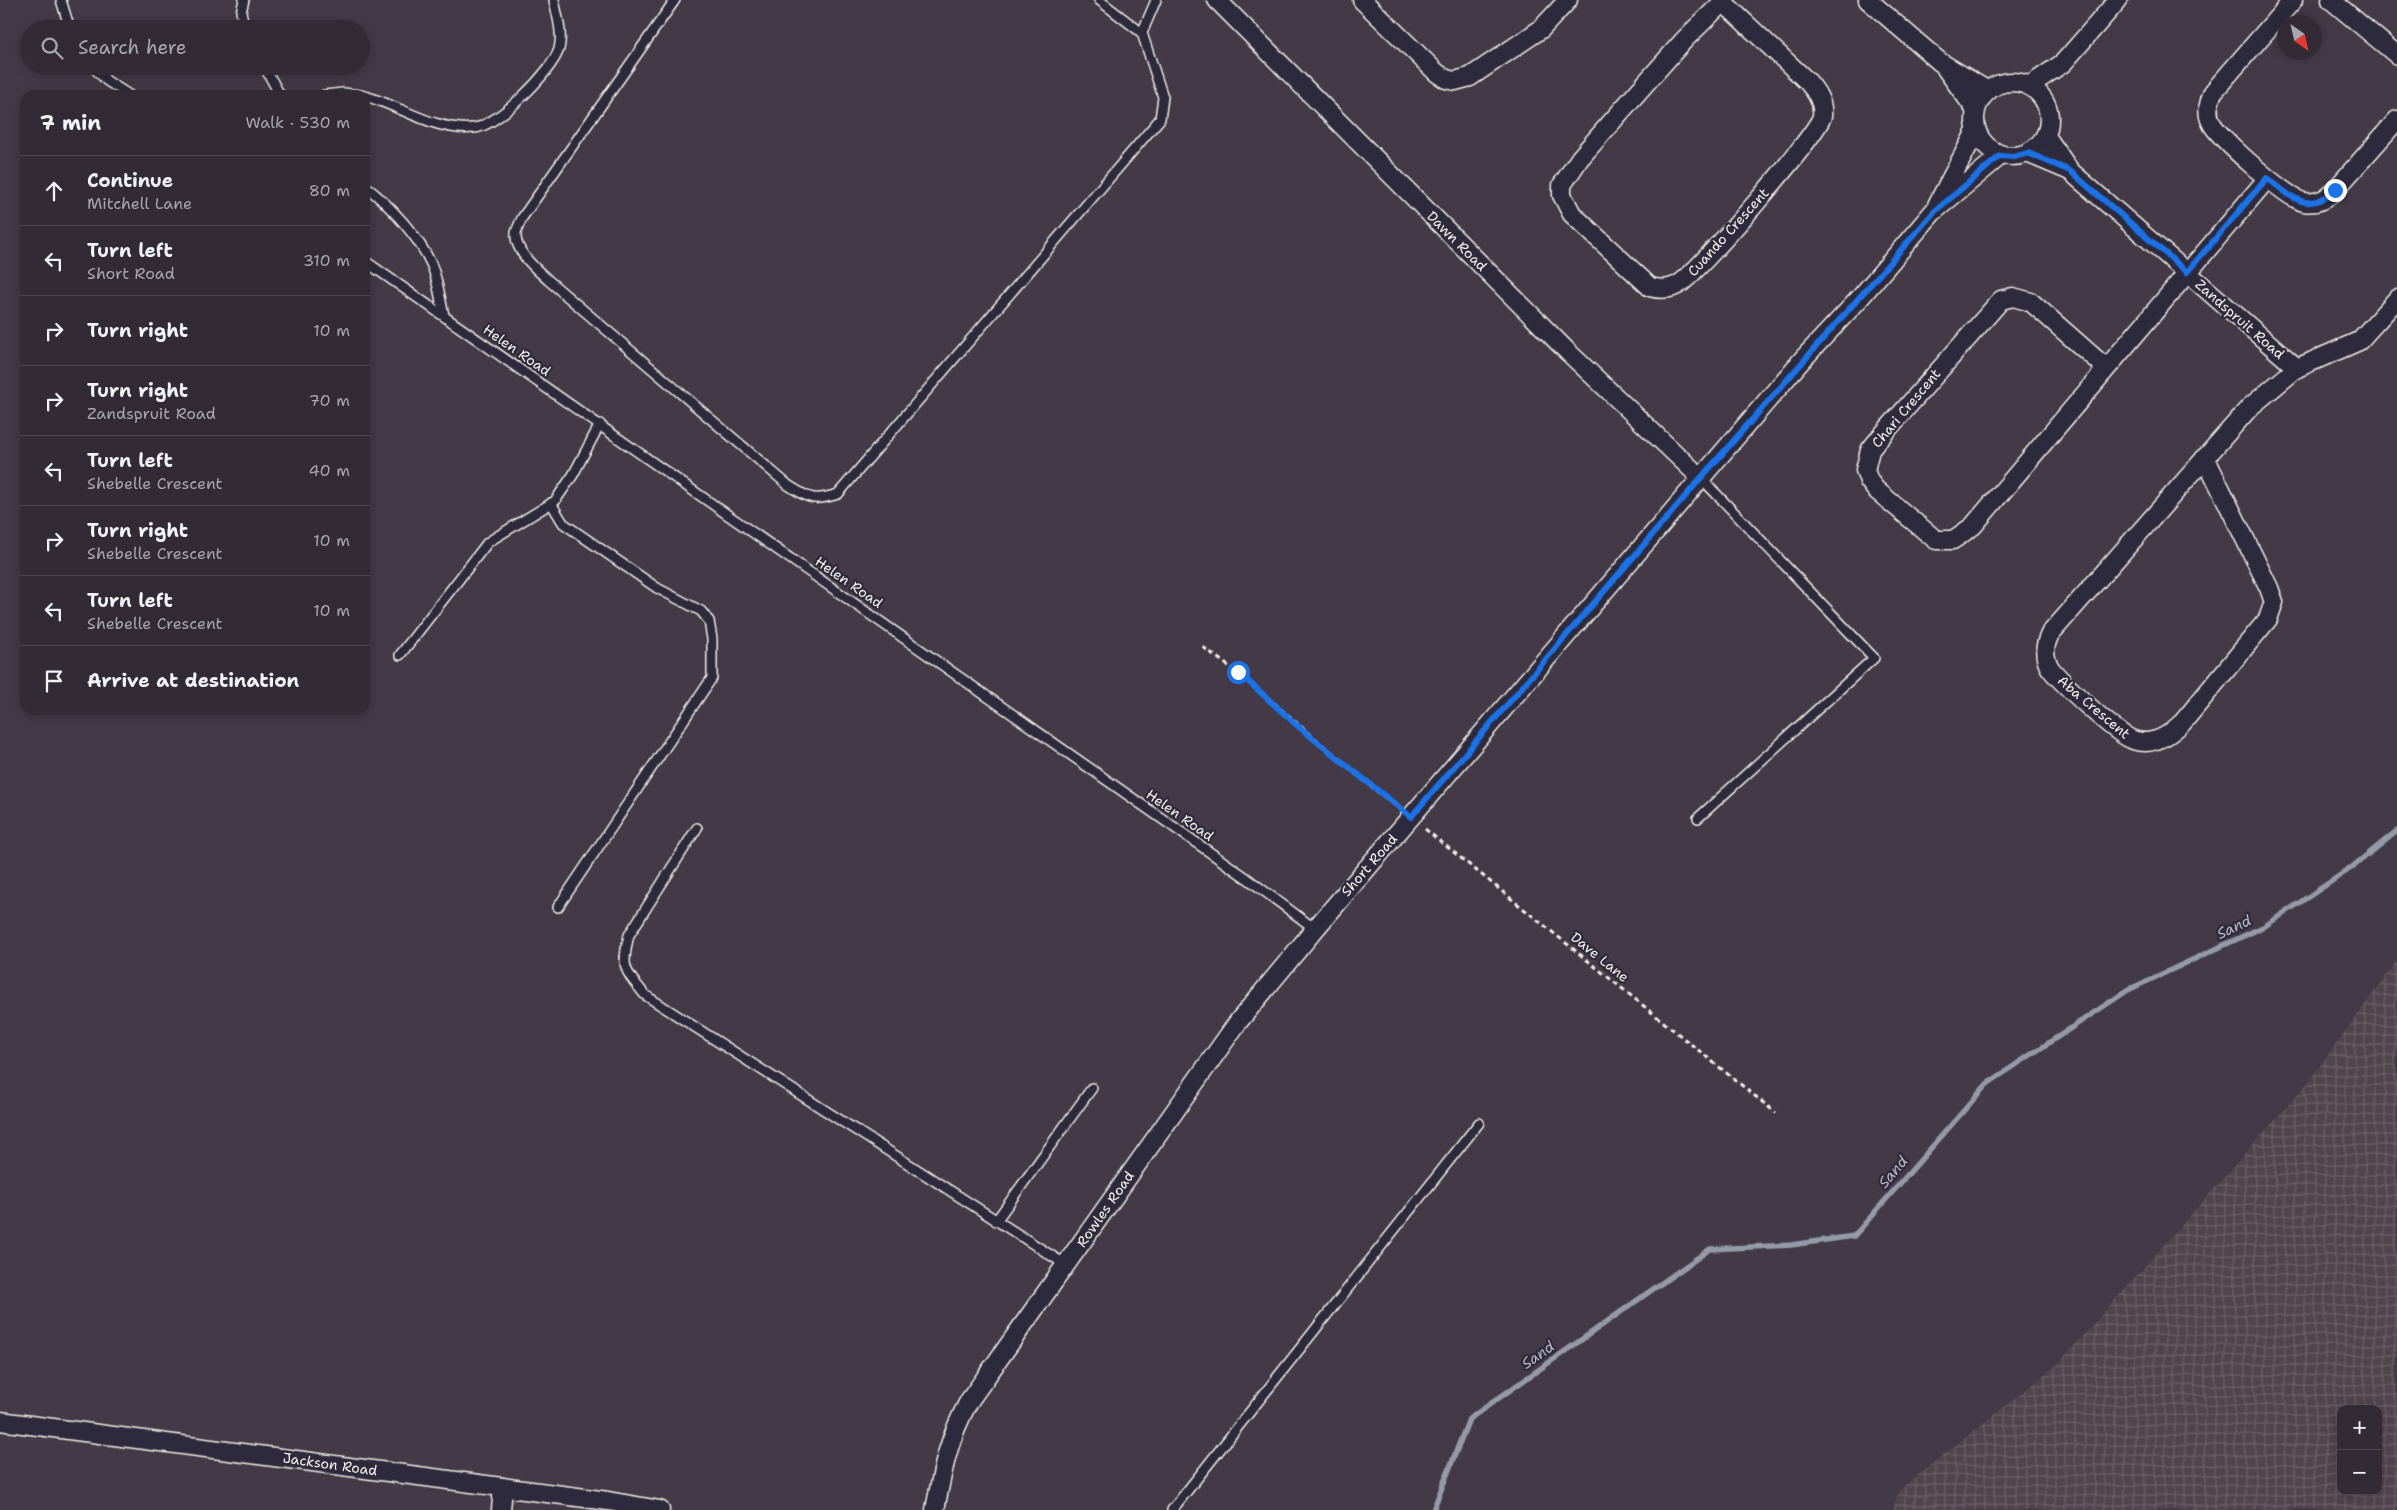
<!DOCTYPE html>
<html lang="en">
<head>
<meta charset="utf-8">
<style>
  body { margin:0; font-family:"Shantell Sans",sans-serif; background:#3a333d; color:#f1f3f6 }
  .controls { position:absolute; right:15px; bottom:15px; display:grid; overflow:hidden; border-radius:10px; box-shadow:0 2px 12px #0003 }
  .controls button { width:45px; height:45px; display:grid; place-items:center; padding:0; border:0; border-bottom:1px solid #4d4750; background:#322b35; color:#f1f3f6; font:25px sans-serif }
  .compass { position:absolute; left:2277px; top:15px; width:45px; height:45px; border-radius:50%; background:#322b35; box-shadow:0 2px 12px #0003; rotate:146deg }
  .stop { position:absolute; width:15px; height:15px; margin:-11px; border:4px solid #1a73e8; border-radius:50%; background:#fff }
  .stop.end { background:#1a73e8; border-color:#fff; box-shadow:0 1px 5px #0008 }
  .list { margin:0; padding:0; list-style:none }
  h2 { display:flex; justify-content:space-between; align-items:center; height:65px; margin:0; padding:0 20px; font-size:21px }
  h2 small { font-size:16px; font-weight:400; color:#a8a7ad }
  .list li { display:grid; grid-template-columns:32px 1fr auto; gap:15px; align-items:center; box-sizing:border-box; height:70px; padding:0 20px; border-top:1px solid #4d4750 }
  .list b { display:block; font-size:19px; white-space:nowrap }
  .list p { margin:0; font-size:16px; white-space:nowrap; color:#a8a7ad }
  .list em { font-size:16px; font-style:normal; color:#a8a7ad }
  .icon { flex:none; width:28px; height:28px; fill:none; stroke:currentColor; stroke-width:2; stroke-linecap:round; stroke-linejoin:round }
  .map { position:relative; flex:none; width:2397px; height:1510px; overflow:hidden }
  .search { position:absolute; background:#322b35; box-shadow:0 2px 12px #0003; left:20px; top:20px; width:350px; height:55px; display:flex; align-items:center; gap:12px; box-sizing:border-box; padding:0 18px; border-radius:28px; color:#a8a7ad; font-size:19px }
  .panel { position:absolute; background:#322b35; box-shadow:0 2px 12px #0003; left:20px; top:90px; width:350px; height:625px; border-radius:15px }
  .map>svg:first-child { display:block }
</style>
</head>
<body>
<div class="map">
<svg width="2397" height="1510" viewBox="0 0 2397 1510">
  <defs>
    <pattern id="industrial-grid" width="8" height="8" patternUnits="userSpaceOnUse" patternTransform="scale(1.25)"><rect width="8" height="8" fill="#51444e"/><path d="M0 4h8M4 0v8" fill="none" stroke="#6b5f68"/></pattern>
  </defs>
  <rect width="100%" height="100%" fill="#433947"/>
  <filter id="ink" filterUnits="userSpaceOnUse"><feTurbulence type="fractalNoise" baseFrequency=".02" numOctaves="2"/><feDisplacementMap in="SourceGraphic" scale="10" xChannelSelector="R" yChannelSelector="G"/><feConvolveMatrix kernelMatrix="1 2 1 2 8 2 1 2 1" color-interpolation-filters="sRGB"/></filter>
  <g filter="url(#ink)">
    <path fill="url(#industrial-grid)" fill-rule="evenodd" d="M2397 961V1510H1893L1899 1490 2057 1365 2306 1085ZM2341 1409H2378V1491H2341Z"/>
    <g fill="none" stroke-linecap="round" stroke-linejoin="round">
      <path stroke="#949ba8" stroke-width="5.5" d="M1433 1510 1469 1419 1710 1249 1791 1245 1854 1236 1987 1084 2128 990 2265 926 2351 868 2397 831"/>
      <defs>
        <g id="service">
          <path d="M61 0 70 29"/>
          <path d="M244 0 241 12 245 29"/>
          <path d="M675 0 522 218C520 223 517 228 516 233 514 251 536 269 548 280L788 485C810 499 813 502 838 494L1160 119 1163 97 1142 33 1156 0"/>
          <path d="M1099 0 1142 33"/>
          <path d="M92 66 107 81 129 95"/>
          <path d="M264 66 280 95"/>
          <path d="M324 95 343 93 361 95"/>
          <path d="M365 96C401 106 436 132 474 128 497 126 552 72 559 49 563 34 557 15 554 0"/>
          <path d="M365 186C389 204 420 238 432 266 438 281 440 299 444 315"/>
          <path d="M365 261 1248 879 1315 929"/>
          <path d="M551 503 563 523 657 588 701 611 709 621 712 639V678L558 907"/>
          <path d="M400 655 488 542 555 501 573 475 600 424"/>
          <path d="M1698 818 1874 658 1701 478"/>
          <path d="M697 828 629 935C621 969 624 969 645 995L1066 1265"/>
          <path d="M996 1221 1092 1088"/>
          <path d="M1172 1510 1479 1123"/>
        </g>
        <g id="minor">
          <path d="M1217 0 1568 352 1701 478"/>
          <path d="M1362 0 1437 73 1446 79 1455 81 1470 77 1541 29 1568 0"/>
          <path d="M1868 0 1940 62 1988 91"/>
          <path d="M2293 0 2213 92C2209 102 2206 112 2211 122 2217 137 2289 200 2304 202 2318 204 2326 199 2335 190L2397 120"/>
          <path d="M2331 0 2397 55"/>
          <path d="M1723 2 1808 82C1816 91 1824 103 1822 116 1818 135 1702 267 1682 282 1672 290 1661 290 1650 287L1572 214 1562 195V185L1580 158 1644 85 1685 39 1725 0"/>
          <path d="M1946 69 1975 109"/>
          <circle cx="2012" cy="119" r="37"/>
          <path d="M2029 86 2063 63 2118 0"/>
          <path d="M2046 136 2070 171 2297 368"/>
          <path d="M2027 153 2070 171"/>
          <path d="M1937 205 1976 131"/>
          <path d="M2106 368 2031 302 2013 297 2001 300 1878 440 1870 450 1865 470 1869 481 1876 490 1936 540H1953L1973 526 2267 179"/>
          <path d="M2205 457 2269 588 2274 602 2268 619 2183 722C2172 732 2162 741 2146 742 2142 742 2135 741 2131 739 2113 731 2063 684 2050 668 2043 656 2044 646 2050 634L2250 407 2297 368 2359 341 2397 299"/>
          <path d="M0 1421 608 1501 660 1510"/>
          <path d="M501 1510 503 1487"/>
          <path d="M935 1510C943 1468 948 1439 969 1401L1238 1022 1315 929 1802 360 1859 299 1933 212 2000 156"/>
        </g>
      </defs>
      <use href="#service" stroke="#f4f1e8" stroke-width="12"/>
      <use href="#minor" stroke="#f4f1e8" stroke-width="21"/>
      <g stroke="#f4f1e8" stroke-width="3" stroke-dasharray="5 4" stroke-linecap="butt">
        <path d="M1203 647C1271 696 1330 756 1397 806"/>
        <path d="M1425 829 1776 1113"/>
      </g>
      <use href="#service" stroke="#2f2a3d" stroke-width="9"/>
      <use href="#minor" stroke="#2f2a3d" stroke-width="18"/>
    </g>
  </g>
  <g fill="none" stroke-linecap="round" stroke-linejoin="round" filter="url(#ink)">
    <path stroke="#1a73e8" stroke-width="6" d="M1238 672 1299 727 1411 817 1701 478 1934 212 2000 156 2014 157 2028 153 2070 171 2187 272 2267 178C2292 197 2307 215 2335 190"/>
  </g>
  <g text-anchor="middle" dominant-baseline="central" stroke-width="4.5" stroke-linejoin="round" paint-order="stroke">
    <g font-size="14" fill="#f4f1e8" stroke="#2f2a3d">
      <text transform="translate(1728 232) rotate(-48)">Cuando Crescent</text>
      <text transform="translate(1457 241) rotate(45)">Dawn Road</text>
      <text transform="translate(2240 319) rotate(41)">Zandspruit Road</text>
      <text transform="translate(517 350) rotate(35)">Helen Road</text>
      <text transform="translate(1906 408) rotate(-50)">Chari Crescent</text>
      <text transform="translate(849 582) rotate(35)">Helen Road</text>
      <text transform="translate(2094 707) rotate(40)">Aba Crescent</text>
      <text transform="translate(1180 815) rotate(35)">Helen Road</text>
      <text transform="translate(1369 865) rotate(-49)">Short Road</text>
      <text transform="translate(1600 957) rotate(39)">Dave Lane</text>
      <text transform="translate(1105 1209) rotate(-55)">Rowles Road</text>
      <text transform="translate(330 1464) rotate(8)">Jackson Road</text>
    </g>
    <g font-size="15" font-style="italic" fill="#b4b7bd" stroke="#2f2a3d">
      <text transform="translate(2234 927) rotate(-25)">Sand</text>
      <text transform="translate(1893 1172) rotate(-49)">Sand</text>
      <text transform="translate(1538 1355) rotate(-35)">Sand</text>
    </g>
  </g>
</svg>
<div class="controls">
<button>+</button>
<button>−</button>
</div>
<svg class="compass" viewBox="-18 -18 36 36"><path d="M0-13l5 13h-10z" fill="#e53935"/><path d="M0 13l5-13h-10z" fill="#a8a7ad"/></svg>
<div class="stop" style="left:1238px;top:672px"></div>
<div class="stop end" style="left:2335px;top:190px"></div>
<div class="search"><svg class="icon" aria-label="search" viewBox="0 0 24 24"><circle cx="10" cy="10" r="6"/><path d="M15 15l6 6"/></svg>Search here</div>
<section class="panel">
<h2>7 min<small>Walk · 530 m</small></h2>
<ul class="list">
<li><svg class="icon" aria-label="ahead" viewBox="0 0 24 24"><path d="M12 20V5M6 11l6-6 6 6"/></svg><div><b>Continue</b><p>Mitchell Lane</p></div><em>80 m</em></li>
<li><svg class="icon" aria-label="left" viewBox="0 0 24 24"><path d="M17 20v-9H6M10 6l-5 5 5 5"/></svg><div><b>Turn left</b><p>Short Road</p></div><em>310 m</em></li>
<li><svg class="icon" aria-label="right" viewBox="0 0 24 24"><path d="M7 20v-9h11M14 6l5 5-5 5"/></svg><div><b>Turn right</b></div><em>10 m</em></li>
<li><svg class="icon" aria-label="right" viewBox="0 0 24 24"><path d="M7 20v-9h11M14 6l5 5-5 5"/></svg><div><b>Turn right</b><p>Zandspruit Road</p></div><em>70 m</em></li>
<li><svg class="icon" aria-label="left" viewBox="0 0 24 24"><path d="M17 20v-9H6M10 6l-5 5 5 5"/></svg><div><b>Turn left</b><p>Shebelle Crescent</p></div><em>40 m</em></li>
<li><svg class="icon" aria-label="right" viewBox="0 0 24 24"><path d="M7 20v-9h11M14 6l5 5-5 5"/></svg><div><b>Turn right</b><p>Shebelle Crescent</p></div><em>10 m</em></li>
<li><svg class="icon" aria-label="left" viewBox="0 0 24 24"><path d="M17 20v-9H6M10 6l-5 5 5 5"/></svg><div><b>Turn left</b><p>Shebelle Crescent</p></div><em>10 m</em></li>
<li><svg class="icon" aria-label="arrive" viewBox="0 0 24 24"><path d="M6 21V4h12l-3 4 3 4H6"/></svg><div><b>Arrive at destination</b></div></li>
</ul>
</section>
</div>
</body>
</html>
